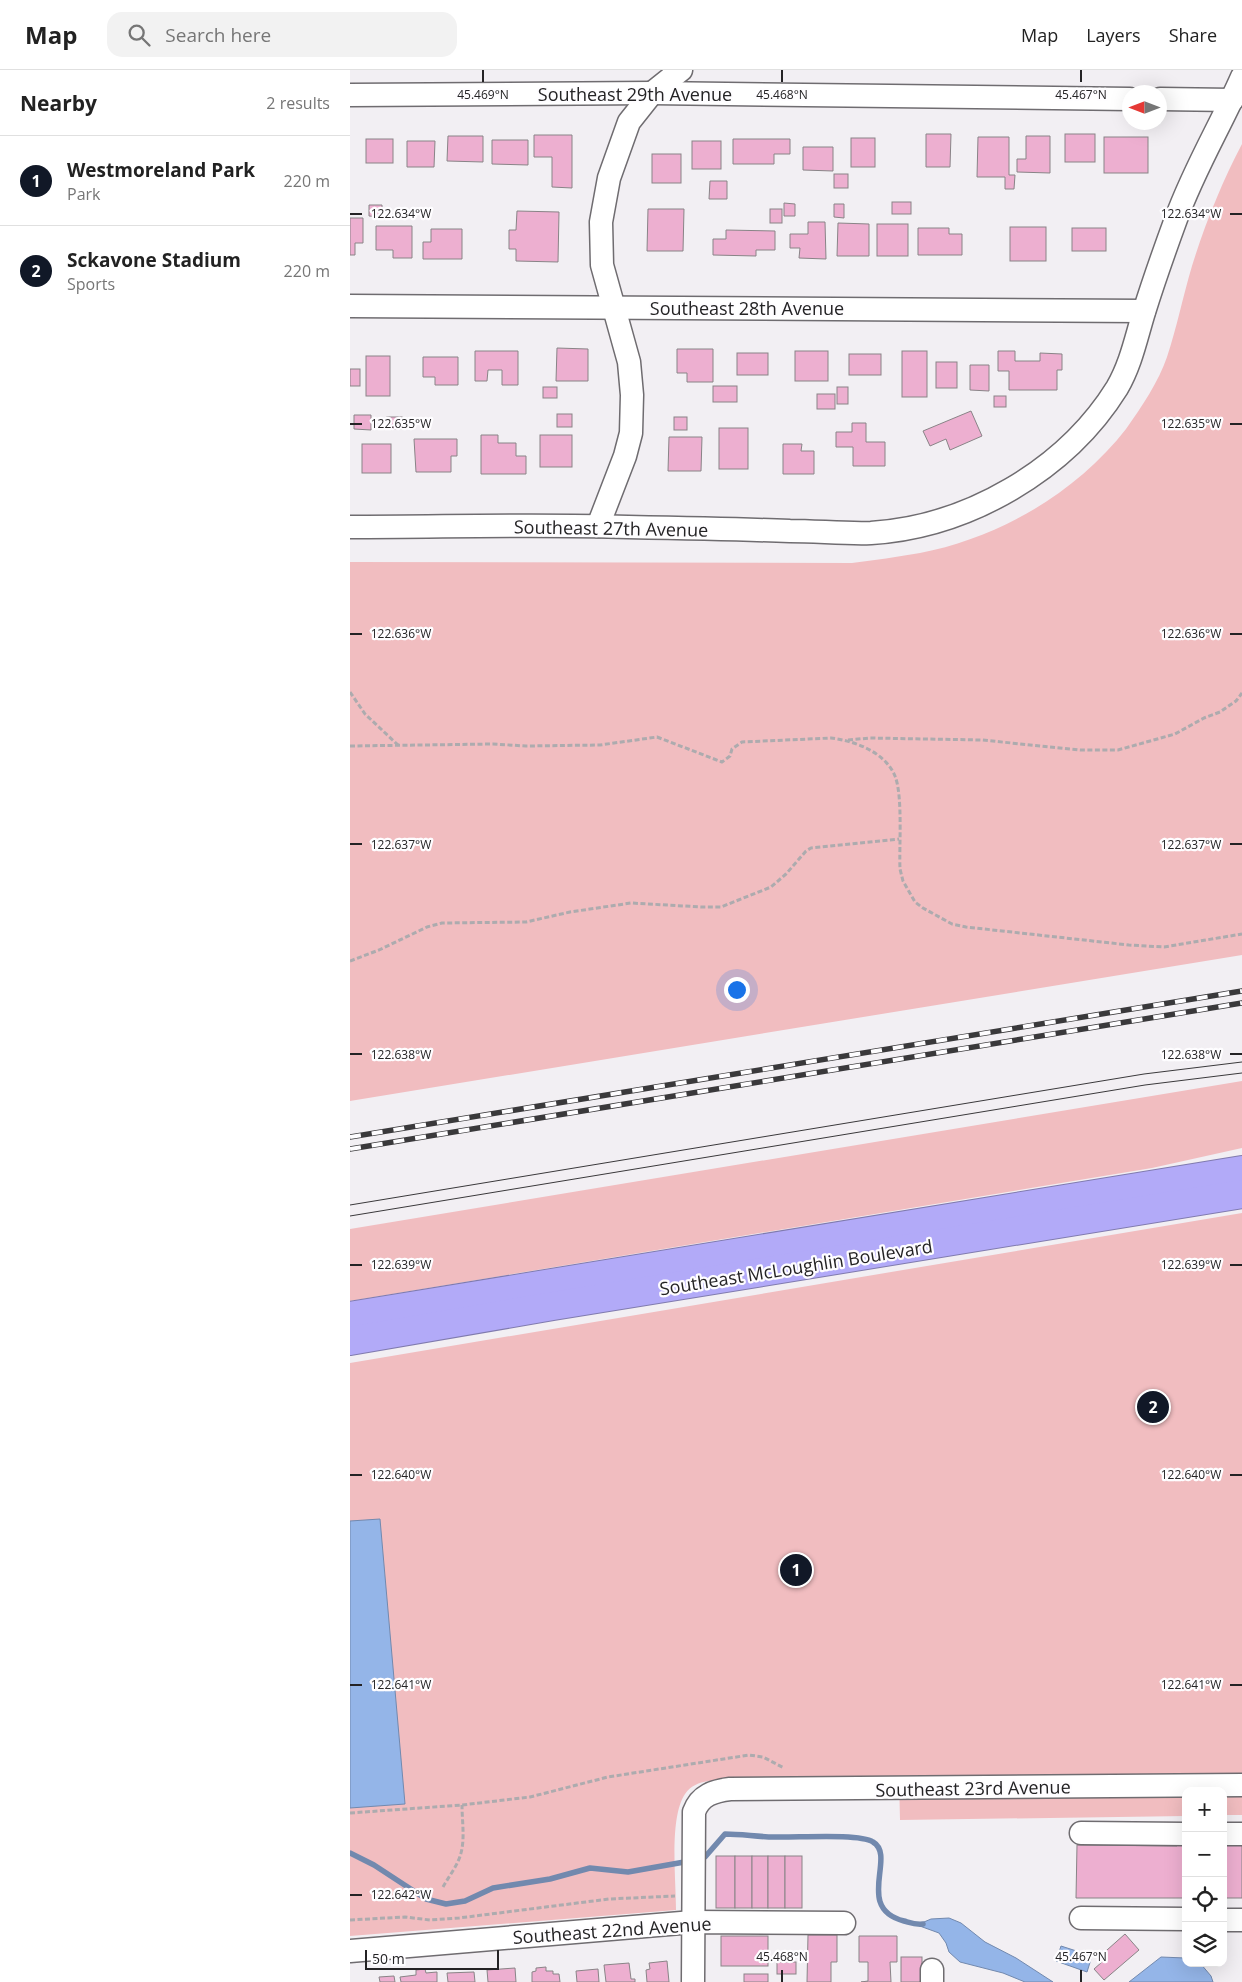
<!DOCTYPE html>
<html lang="en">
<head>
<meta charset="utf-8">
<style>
  body { margin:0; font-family:"Open Sans",sans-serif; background:#f2f2f2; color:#222 }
  .controls { position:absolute; right:15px; bottom:15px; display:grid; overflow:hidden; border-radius:10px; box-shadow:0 5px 20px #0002 }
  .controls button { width:45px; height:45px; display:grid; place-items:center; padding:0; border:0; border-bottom:1px solid #e0e0e0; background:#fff; color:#222; font:25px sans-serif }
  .compass { position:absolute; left:772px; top:15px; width:45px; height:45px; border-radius:50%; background:#fff; box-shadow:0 5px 20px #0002; rotate:270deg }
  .scale { position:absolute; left:15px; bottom:12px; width:134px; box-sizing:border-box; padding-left:5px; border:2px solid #242325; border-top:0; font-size:14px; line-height:18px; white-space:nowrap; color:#242325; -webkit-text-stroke:4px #fefdff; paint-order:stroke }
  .you { position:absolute; left:386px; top:919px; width:18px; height:18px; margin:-12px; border:4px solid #fff; border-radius:50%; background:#1a73e8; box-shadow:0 0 0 8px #1a73e833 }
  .badge { display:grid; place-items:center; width:32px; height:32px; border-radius:50%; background:#111827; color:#fff; font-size:16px; font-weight:700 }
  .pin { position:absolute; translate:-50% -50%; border:2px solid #fff; box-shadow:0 1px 5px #0006 }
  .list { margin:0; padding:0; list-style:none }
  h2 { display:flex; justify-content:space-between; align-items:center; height:65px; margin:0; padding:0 20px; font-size:21px }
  h2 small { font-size:16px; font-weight:400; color:#767676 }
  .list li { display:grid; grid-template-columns:32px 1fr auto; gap:15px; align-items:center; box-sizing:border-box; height:90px; padding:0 20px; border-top:1px solid #e0e0e0 }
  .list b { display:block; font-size:19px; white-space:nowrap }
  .list p { margin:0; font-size:16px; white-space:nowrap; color:#767676 }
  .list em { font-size:16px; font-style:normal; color:#767676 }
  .icon { flex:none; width:28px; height:28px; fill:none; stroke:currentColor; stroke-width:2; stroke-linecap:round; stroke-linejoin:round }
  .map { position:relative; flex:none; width:892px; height:1912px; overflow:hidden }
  header { display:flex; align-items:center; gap:30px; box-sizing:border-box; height:70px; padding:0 25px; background:#fff; border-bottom:1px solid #e0e0e0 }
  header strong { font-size:24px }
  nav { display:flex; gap:28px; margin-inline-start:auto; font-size:18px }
  .search { width:350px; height:45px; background:#f2f2f2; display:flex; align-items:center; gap:12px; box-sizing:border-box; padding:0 18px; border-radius:15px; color:#767676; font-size:19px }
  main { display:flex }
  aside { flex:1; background:#fff }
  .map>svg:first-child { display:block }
</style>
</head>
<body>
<header>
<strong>Map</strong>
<div class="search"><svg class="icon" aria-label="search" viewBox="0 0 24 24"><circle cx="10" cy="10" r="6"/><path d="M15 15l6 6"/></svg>Search here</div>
<nav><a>Map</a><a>Layers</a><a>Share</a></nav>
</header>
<main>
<aside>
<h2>Nearby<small>2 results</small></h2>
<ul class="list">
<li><span class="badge">1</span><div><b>Westmoreland Park</b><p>Park</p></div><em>220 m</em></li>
<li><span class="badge">2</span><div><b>Sckavone Stadium</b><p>Sports</p></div><em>220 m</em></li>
</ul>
</aside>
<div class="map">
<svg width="892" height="1912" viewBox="0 0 892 1912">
  <rect width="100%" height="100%" fill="#f2eff3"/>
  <g fill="#f1bdc0">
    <path d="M892 74V885L0 1031V492L502 493C525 490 547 487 570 483 649 468 726 423 776 359 791 338 809 311 817 287 827 257 833 226 842 196 855 154 872 112 892 74Z"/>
    <path d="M892 1011V1078L802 1098 0 1231V1159Z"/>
    <path d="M892 1143V1745H873V1721H836V1746L550 1750 549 1708 358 1711C349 1713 341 1715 335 1724 319 1748 326 1809 326 1840L0 1866V1293Z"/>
  </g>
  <g fill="#94b5e8" stroke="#7289ae">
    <path d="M30 1449 55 1734 0 1738V1451Z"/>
    <path d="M599 1848 611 1853 635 1872 666 1888 703 1912H675L653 1903 610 1892 599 1882 596 1873 589 1863 567 1855 581 1849Z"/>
    <path d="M711 1876 742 1886 737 1902 706 1891Z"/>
    <path d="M811 1887 835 1888 836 1893H850L861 1906 863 1912H779Z"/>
  </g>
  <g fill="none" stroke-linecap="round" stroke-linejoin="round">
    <g stroke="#7289ae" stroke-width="5.5">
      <path d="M0 1783 24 1795 76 1829 96 1834 115 1831 143 1818 200 1809 240 1798 278 1802 340 1791"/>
      <path d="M349 1788 355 1787 375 1764C392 1764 408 1767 424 1767 444 1768 509 1763 523 1772 547 1786 504 1838 554 1851 561 1853 566 1855 573 1854"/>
    </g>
  </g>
  <g fill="#edafd0" stroke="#898487">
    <path d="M576 64H601L600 97H576Z"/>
    <rect x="715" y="64" width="30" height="28"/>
    <path d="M184 65H222V118L202 117V87H184Z"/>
    <path d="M98 66H133V92L97 91Z"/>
    <path d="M676 66H700V103L667 102V89H676Z"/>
    <path d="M628 67H659V105H665L664 119H655V107H627Z"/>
    <rect x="754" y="67" width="44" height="36"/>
    <rect x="501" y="68" width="24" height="29"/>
    <rect x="16" y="69" width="27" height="24"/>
    <path d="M383 69H440V84H424V94H383Z"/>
    <path d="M142 70H178V95L142 94Z"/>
    <path d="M57 71H85L84 97H57Z"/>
    <rect x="342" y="71" width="29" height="28"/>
    <path d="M453 77H483V101L453 100Z"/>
    <rect x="302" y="84" width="29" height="29"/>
    <rect x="484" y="104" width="14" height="14"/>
    <path d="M360 111H377V129H359Z"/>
    <rect x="542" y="132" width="19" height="12"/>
    <path d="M434 133 445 134V146H434Z"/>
    <path d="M484 134H494V148L484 147Z"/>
    <path d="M19 135H32V147L19 146Z"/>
    <path d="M298 139H334L333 181H297Z"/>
    <rect x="420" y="139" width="12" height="14"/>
    <path d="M167 141 209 142 208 192 166 191V179H159V160H166Z"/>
    <path d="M0 148H13V173H5V185H0Z"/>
    <path d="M458 152H475L476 189 449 188 450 178H440V164H458Z"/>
    <path d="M488 153 519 154V186H487Z"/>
    <rect x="527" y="154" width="31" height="32"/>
    <path d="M26 156H62V188H43V180H26Z"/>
    <rect x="660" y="157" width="36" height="34"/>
    <path d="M568 158H599V164H612V185H568Z"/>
    <rect x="722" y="158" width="34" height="23"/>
    <path d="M81 159H112V189H73V172H81Z"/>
    <path d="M376 160 425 161V180H406V186L363 185V169H376Z"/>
    <path d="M207 278 238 279V311H206Z"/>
    <path d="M327 279H363V312H337V303H327Z"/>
    <path d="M125 281H168V315H152V300H138L137 311H125Z"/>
    <rect x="445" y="281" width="33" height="30"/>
    <rect x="552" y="281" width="25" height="46"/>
    <path d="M648 281H665V291H690V283L712 284V300H707V320H659V301H648Z"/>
    <rect x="387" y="283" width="31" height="22"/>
    <rect x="499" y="284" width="32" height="21"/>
    <rect x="16" y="286" width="24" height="40"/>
    <path d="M73 287H108V315H85V307H73Z"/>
    <rect x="586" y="292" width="21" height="26"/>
    <path d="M620 295H639V321L620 320Z"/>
    <rect x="0" y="299" width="10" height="17"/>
    <rect x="363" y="316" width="24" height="16"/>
    <rect x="193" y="317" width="14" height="11"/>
    <rect x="487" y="317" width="11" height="17"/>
    <rect x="467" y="324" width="18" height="15"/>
    <rect x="644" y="326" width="12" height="11"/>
    <path d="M621 341 632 366 600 380 596 369 580 376 573 361Z"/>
    <rect x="207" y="344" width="15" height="13"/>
    <path d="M4 345H21V360L4 359Z"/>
    <rect x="37" y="347" width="15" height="12"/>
    <rect x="324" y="347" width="13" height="13"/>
    <path d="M502 353H516V372H535V396H503V377H486V362H502Z"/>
    <rect x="369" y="358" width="29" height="41"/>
    <path d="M131 365H148V373H166V386H176V404H131Z"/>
    <rect x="190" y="365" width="32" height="32"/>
    <path d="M319 367H352L351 401H318Z"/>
    <path d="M64 369H107V386H101V402H66Z"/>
    <rect x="12" y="374" width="29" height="29"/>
    <path d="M433 374H452L451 381H464V404H433Z"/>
    <path d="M827 1774H836V1828H726L727 1775 827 1776Z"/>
    <rect x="873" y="1774" width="19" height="54"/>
    <rect x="366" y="1786" width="19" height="52"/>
    <rect x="385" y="1786" width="17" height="52"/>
    <rect x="402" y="1786" width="16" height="52"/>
    <rect x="418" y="1786" width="17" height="52"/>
    <rect x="435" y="1786" width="17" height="52"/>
    <path d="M775 1864 789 1880 754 1910 744 1899 752 1892 748 1888Z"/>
    <path d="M458 1865H487V1892H481V1912H457Z"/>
    <rect x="371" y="1866" width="47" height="30"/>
    <path d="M509 1866H547V1892H540L541 1912H511L518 1911V1892H509Z"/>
    <rect x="551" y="1887" width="21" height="25"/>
    <path d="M317 1891 319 1912H297L296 1900 300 1899 299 1893Z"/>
    <rect x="427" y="1892" width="19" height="12"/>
    <path d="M279 1893 281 1909H285V1912H256L254 1895Z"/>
    <path d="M196 1897V1901H203V1904H209L210 1912H182V1902L186 1901V1898Z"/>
    <path d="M165 1898 166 1912H138L137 1900Z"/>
    <path d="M75 1899 76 1903 87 1902V1912H51L50 1907 66 1905V1900Z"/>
    <path d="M248 1899 249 1912H227L226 1901Z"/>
    <path d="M124 1902 125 1912H98L97 1903Z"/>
    <rect x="394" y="1904" width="24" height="8"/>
    <path d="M44 1906 45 1912H30L29 1907Z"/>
  </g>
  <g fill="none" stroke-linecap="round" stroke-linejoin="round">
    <defs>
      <g id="minor">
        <path d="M0 25 302 23 780 29"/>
        <path d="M810 29 882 30"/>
        <path d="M0 236 794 241"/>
        <path d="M248 456 275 386 281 363 282 325 279 292 252 195 251 152 259 108 279 52 302 23 331 0"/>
        <path d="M0 457C93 457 185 454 278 457 332 458 386 459 440 461 467 461 495 464 521 463 618 457 716 400 767 318 781 294 786 268 794 242 804 210 815 179 826 149 844 99 871 55 892 7"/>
        <path d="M731 1763 836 1764"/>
        <path d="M873 1764H892"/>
        <path d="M731 1848 836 1849"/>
        <path d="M873 1850H892"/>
        <path d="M0 1881 343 1852 494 1853"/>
        <path d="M343 1912 344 1742C350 1725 364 1721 380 1719L892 1715"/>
        <path d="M582 1912V1900"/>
      </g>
      <g id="highway">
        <path d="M0 1246 892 1100"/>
        <path d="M0 1271 203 1236 892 1124"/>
      </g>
    </defs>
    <use href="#minor" stroke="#6f6c70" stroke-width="25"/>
    <use href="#highway" stroke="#807bae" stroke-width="30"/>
    <g stroke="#adabae" stroke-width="3" stroke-dasharray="5 2.5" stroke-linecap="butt">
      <path d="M0 622 15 644 49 676"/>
      <path d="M498 670 520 668 632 670 730 680H768L825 664 854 648 870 642 886 631 892 623"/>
      <path d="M0 676 143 674 176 676 250 675 307 667 372 692 380 686 382 679 392 672 481 668C505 671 535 682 545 706 553 726 549 776 550 799L553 811 565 832 573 838 602 854 616 857 779 875 814 877 892 864"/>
      <path d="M0 891 29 880 77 857 92 853 176 852 220 842 281 833 352 837H371L421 817 436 804 456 781 461 778 549 769"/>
      <path d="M0 1743 112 1735 180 1727 258 1707 399 1685 413 1687 434 1698"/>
      <path d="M93 1817C99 1806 108 1795 111 1783 115 1768 112 1751 112 1735"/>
      <path d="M0 1850 55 1847 80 1850 109 1848 259 1829 325 1826"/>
    </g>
    <use href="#minor" stroke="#fff" stroke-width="22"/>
    <use href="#highway" stroke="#b2aaf8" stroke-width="28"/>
    <g stroke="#3a393b" stroke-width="1">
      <path d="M0 1135 794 1004 892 992"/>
      <path d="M0 1146 795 1015 892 1003"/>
    </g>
    <defs>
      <g id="rail">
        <path d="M0 1067 892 921"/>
        <path d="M0 1079 892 933"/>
      </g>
    </defs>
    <use href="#rail" stroke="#3a393b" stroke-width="5.5"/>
    <use href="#rail" stroke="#fefdff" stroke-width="4" stroke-dasharray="11" stroke-linecap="butt"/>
  </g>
  <path fill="none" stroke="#242325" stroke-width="2" d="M133 0V12M432 0V12M731 0V12M0 144H12M880 144H892M0 354H12M880 354H892M0 564H12M880 564H892M0 774H12M880 774H892M0 984H12M880 984H892M0 1195H12M880 1195H892M0 1405H12M880 1405H892M0 1615H12M880 1615H892M0 1825H12M432 1900V1912M731 1900V1912"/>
  <g text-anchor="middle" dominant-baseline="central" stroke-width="4.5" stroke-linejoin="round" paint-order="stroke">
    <g font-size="18" fill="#242325" stroke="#fefdff">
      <text x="285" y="24">Southeast 29th Avenue</text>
      <text x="397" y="238">Southeast 28th Avenue</text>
      <text transform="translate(261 458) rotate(1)">Southeast 27th Avenue</text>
      <text transform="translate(446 1197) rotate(-9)">Southeast McLoughlin Boulevard</text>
      <text transform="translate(623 1718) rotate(-1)">Southeast 23rd Avenue</text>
      <text transform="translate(262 1860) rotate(-4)">Southeast 22nd Avenue</text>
    </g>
  </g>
  <g font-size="12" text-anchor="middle" fill="#242325" stroke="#fefdff" stroke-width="4.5" stroke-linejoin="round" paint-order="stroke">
    <text x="133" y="29">45.469°N</text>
    <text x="432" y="29">45.468°N</text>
    <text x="731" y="29">45.467°N</text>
    <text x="841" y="148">122.634°W</text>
    <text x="51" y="148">122.634°W</text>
    <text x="841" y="358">122.635°W</text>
    <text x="51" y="358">122.635°W</text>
    <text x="841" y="568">122.636°W</text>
    <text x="51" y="568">122.636°W</text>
    <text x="841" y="779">122.637°W</text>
    <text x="51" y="779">122.637°W</text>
    <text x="841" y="989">122.638°W</text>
    <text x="51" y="989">122.638°W</text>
    <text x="841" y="1199">122.639°W</text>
    <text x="51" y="1199">122.639°W</text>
    <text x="51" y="1409">122.640°W</text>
    <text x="841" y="1409">122.640°W</text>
    <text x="51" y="1619">122.641°W</text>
    <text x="841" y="1619">122.641°W</text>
    <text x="51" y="1829">122.642°W</text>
    <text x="432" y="1891">45.468°N</text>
    <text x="731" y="1891">45.467°N</text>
  </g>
</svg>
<div class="controls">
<button>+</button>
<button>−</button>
<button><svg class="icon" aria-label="locate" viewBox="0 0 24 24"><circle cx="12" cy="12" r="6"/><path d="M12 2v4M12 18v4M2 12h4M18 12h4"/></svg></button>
<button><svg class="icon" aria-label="layers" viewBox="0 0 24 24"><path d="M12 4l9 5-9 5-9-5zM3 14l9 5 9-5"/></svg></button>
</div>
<svg class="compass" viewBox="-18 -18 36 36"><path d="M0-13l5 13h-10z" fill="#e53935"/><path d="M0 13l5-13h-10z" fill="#767676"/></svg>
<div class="scale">50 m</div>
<div class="you"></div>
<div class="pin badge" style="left:446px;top:1500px">1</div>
<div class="pin badge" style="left:803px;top:1337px">2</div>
</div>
</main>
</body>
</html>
